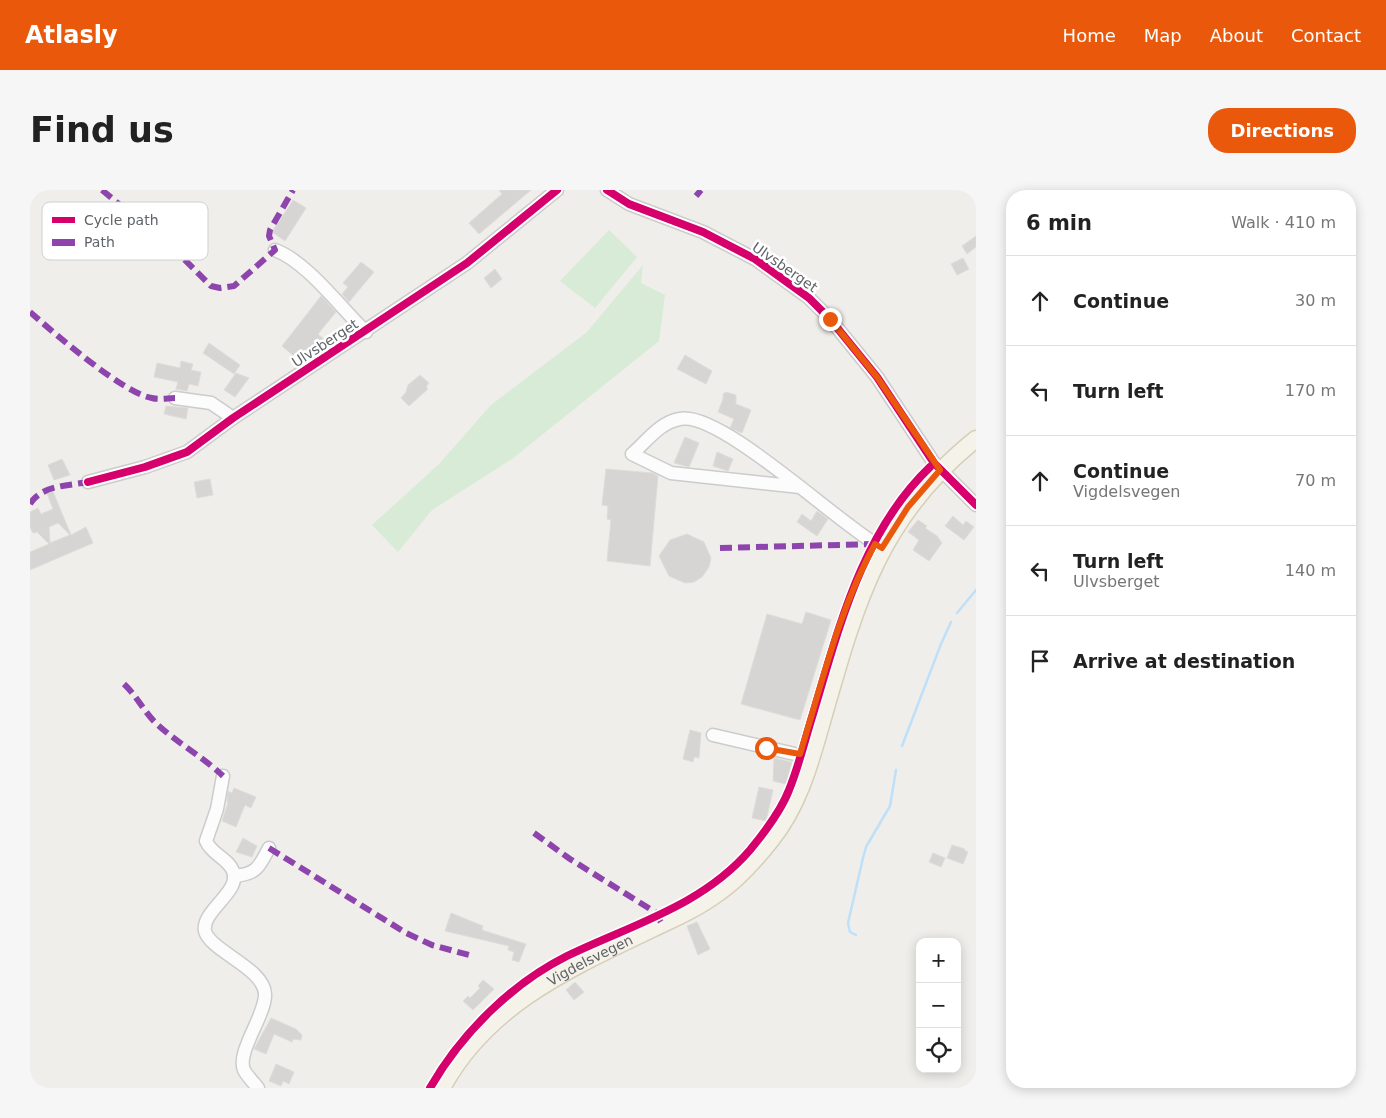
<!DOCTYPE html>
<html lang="en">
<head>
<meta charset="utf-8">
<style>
  body { margin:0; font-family:"DejaVu Sans",sans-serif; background:#f6f6f6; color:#222 }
  .controls { position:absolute; right:15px; bottom:15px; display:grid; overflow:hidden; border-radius:10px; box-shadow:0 2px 12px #0003 }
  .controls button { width:45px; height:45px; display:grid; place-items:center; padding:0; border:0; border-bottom:1px solid #e0e0e0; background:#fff; color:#222; font:25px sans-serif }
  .stop { position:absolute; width:15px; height:15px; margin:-11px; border:4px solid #ea580c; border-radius:50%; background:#fff }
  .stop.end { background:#ea580c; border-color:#fff; box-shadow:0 1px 5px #0008 }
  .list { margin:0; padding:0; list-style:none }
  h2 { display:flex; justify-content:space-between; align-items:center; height:65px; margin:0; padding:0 20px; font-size:21px }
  h2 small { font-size:16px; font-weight:400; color:#767676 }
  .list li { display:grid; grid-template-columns:32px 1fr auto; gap:15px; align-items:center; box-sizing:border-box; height:90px; padding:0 20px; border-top:1px solid #e0e0e0 }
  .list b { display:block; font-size:19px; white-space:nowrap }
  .list p { margin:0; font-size:16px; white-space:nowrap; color:#767676 }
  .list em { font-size:16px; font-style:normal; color:#767676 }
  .icon { flex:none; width:28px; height:28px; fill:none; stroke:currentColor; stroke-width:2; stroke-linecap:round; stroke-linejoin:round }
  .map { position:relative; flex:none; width:946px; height:898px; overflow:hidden; border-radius:20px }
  header { display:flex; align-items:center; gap:30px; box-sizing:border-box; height:70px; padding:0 25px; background:#ea580c; color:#fff }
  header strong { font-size:24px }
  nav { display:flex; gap:28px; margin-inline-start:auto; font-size:18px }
  .intro { display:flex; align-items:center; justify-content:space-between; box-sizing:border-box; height:120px; padding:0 30px }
  h1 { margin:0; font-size:35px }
  .button { padding:12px 22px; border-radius:20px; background:#ea580c; color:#fff; font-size:18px; font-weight:700 }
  main { display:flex; gap:30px; padding:0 30px }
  aside { flex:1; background:#fff; border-radius:20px; box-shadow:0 2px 12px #0003 }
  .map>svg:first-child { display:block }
</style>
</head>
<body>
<header>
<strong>Atlasly</strong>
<nav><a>Home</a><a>Map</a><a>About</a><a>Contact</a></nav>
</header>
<div class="intro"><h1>Find us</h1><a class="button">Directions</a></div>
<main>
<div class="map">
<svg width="946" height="898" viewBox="0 0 946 898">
  <rect width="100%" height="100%" fill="#efeeea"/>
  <g fill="#d8ebd6">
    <path d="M579 40 607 67 565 118 530 91Z"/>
    <path d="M613 75 611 93 635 105 629 151 482 269 402 320 368 362 342 335 409 274 461 215 557 142Z"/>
  </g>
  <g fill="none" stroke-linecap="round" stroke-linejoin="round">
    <g stroke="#bfe0f9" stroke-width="2.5">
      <path d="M927 423 946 400"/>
      <path d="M872 556 911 454 921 432"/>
      <path d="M826 745 820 742 818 733 833 668 836 657 860 616 866 580"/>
    </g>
  </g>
  <g fill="#d6d5d3" stroke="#deddd9" fill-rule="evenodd">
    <path d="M469 0H501L449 44 439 33 472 4Z"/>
    <path d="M263 10 276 18 255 51 242 42Z"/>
    <path d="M946 46V57L937 64 932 56Z"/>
    <path d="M933 68 939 79 927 85 921 74Z"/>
    <path d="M331 72 344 82 319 112 312 104 318 97 313 93Z"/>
    <path d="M465 79 472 89 461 98 454 88Z"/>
    <path d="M291 106 306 122 288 144 297 152 290 161 272 173 252 156Z"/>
    <path d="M179 153 210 175 204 184 173 163Z"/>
    <path d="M655 165 682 181 676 194 647 179Z"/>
    <path d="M151 171 163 174 161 180 171 182 168 196 159 194 157 201 146 199 148 192 124 187 127 173 150 178Z"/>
    <path d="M206 183 219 188 205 207 194 200Z"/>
    <path d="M390 185 399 193 396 197 398 199 379 216 371 208 376 202 378 195Z"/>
    <path d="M696 202 706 205V214L721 220 712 243 700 238 704 229 688 222 693 209V204Z"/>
    <path d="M136 216 158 218 156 229 134 224Z"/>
    <path d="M655 247 669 253 659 277 644 273Z"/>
    <path d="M687 262 703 269 698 281 683 276Z"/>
    <path d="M32 269 40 285 24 290 18 275Z"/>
    <path d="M576 279 623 283 628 286 620 376 577 371 581 330 577 329 578 316 572 315Z"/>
    <path d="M180 289 183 305 167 308 164 292Z"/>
    <path d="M22 299 41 345 56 337 63 353 0 380V362L19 354 7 342 3 343 0 337V322L8 318 11 324 23 319 16 301ZM28 333 40 345 20 353 19 337Z"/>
    <path d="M787 321 798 329 787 346 767 332 772 324 781 331Z"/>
    <path d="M923 326 933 335 936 331 944 337 934 350 915 336Z"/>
    <path d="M888 330 897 336 895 338 907 346 912 353 899 371 883 360 889 350 878 342Z"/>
    <path d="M657 344 674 352 681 368 679 377 672 387 664 392 655 393 639 386 629 366 640 350Z"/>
    <path d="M776 422 801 430 770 530 711 514 737 424 772 434Z"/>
    <path d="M660 540 671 543 669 568 664 567 663 572 653 569Z"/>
    <path d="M744 568 762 572 756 594 743 591Z"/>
    <path d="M729 597 743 600 736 631 722 628Z"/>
    <path d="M204 598 226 607 221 618 215 615 206 637 192 631 198 613 197 612 198 601 202 603Z"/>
    <path d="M213 648 227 656 222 667 206 662Z"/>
    <path d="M922 655 935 659 934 660 938 662 933 674 917 668Z"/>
    <path d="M903 663 915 668 911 677 899 672Z"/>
    <path d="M421 723 453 736 452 740 496 754 489 772 482 770 484 762 478 760 479 756 415 741Z"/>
    <path d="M667 732 680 759 668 765 657 736Z"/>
    <path d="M453 790 464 799 443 820 433 811 438 806 440 808 450 798 448 796Z"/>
    <path d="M545 792 554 802 544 810 536 800Z"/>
    <path d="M241 828 266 839 272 845 271 850 263 849 262 852 244 844 236 864 224 859Z"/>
    <path d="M246 874 264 882 259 894 253 891 251 896 239 891Z"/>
  </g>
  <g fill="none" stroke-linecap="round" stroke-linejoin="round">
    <defs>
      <g id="minor">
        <path d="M577 0 599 14 673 42 725 69 779 108 800 129 847 187 904 273 946 315"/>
        <path d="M245 60C276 71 311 118 336 142"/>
        <path d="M145 208 181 213 203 228"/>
        <path d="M58 292 115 277 157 262 203 228 437 73 527 0"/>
        <path d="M770 297 641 283 602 264C617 251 630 232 650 229 690 220 811 336 852 358"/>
        <path d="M683 545 782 568"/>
        <path d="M193 586 187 619 176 651C182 665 198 668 203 681 212 701 171 721 175 741 180 761 234 778 235 804 236 825 206 862 214 880 217 886 224 893 228 898"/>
        <path d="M204 686C227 684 229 677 239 658"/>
      </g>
      <g id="major">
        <path id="s1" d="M412 898C457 814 541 778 622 739 645 728 668 718 688 703 709 689 726 669 741 650 771 613 782 566 795 521 827 409 851 325 946 249"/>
      </g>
    </defs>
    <use href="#minor" stroke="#cbcccc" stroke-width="15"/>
    <use href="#major" stroke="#d7ceb8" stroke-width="19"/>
    <use href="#minor" stroke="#fdfcfc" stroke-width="12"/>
    <use href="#major" stroke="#f4f2e9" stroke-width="16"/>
    <g stroke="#8e44ad" stroke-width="6" stroke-dasharray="12 6" stroke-linecap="butt">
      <path d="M72 0 148 63 181 96 190 98 204 96 245 60 239 46 240 40 263 0"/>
      <path d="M666 6 671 0"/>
      <path d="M0 122C24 143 94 204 122 208 129 210 138 208 145 208"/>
      <path d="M0 314C12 295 37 296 58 292"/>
      <path d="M690 358 845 354"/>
      <path d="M94 494C107 506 115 524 129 536 149 554 173 567 193 586"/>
      <path d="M504 643 540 669 625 722 632 734"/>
      <path d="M239 658 376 743 402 755 439 765"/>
    </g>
    <defs>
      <g id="cycleway">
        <path d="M577 0 599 14 673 42 725 69 779 108 800 129 847 187 904 273 946 315"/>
        <path d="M58 292 115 277 157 262 203 228 437 73 527 0"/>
        <path d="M400 898C431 844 481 794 537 766 601 735 672 716 720 660 734 643 751 621 759 600 769 576 775 549 783 524 809 438 832 342 900 277"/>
      </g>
    </defs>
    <use href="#cycleway" stroke="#fff" stroke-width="11"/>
    <use href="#cycleway" stroke="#d6006c" stroke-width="8"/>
  </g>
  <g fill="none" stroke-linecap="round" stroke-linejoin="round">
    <path stroke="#ea580c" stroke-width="6" d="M736 558 770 564C792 493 809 419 845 354L852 358 878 317 910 280 847 187 800 129"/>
  </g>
  <g text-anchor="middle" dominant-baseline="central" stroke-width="5" stroke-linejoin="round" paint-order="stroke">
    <g font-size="14" fill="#5f6368" stroke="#fff">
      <text transform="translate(755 77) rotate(35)">Ulvsberget</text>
      <text transform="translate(295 153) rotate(-33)">Ulvsberget</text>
      <text stroke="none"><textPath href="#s1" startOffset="199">Vigdelsvegen</textPath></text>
    </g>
  </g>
  <rect x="12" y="12" width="166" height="58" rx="8" fill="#fff" stroke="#cfd0d2" stroke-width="1"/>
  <rect x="22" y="27" width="23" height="6" fill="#d6006c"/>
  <rect x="22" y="49" width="23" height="7" fill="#8e44ad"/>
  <g font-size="14" fill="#5f6368">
    <text x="54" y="35">Cycle path</text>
    <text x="54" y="57">Path</text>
  </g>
</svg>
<div class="controls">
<button>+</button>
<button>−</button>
<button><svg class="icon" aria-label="locate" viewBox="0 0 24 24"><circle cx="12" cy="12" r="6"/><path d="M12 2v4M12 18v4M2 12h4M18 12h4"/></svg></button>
</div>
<div class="stop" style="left:736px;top:558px"></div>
<div class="stop end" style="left:800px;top:129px"></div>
</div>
<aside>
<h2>6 min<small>Walk · 410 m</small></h2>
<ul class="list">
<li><svg class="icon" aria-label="ahead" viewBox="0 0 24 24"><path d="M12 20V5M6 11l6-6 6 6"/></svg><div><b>Continue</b></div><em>30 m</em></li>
<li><svg class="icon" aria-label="left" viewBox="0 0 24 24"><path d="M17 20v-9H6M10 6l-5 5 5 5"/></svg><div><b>Turn left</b></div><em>170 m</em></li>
<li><svg class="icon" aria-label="ahead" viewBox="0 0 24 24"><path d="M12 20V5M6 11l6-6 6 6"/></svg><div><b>Continue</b><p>Vigdelsvegen</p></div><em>70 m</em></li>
<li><svg class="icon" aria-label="left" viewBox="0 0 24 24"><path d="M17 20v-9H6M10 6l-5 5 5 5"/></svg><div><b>Turn left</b><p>Ulvsberget</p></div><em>140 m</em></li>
<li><svg class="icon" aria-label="arrive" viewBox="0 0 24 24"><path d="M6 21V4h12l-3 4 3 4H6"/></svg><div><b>Arrive at destination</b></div></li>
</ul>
</aside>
</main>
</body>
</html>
